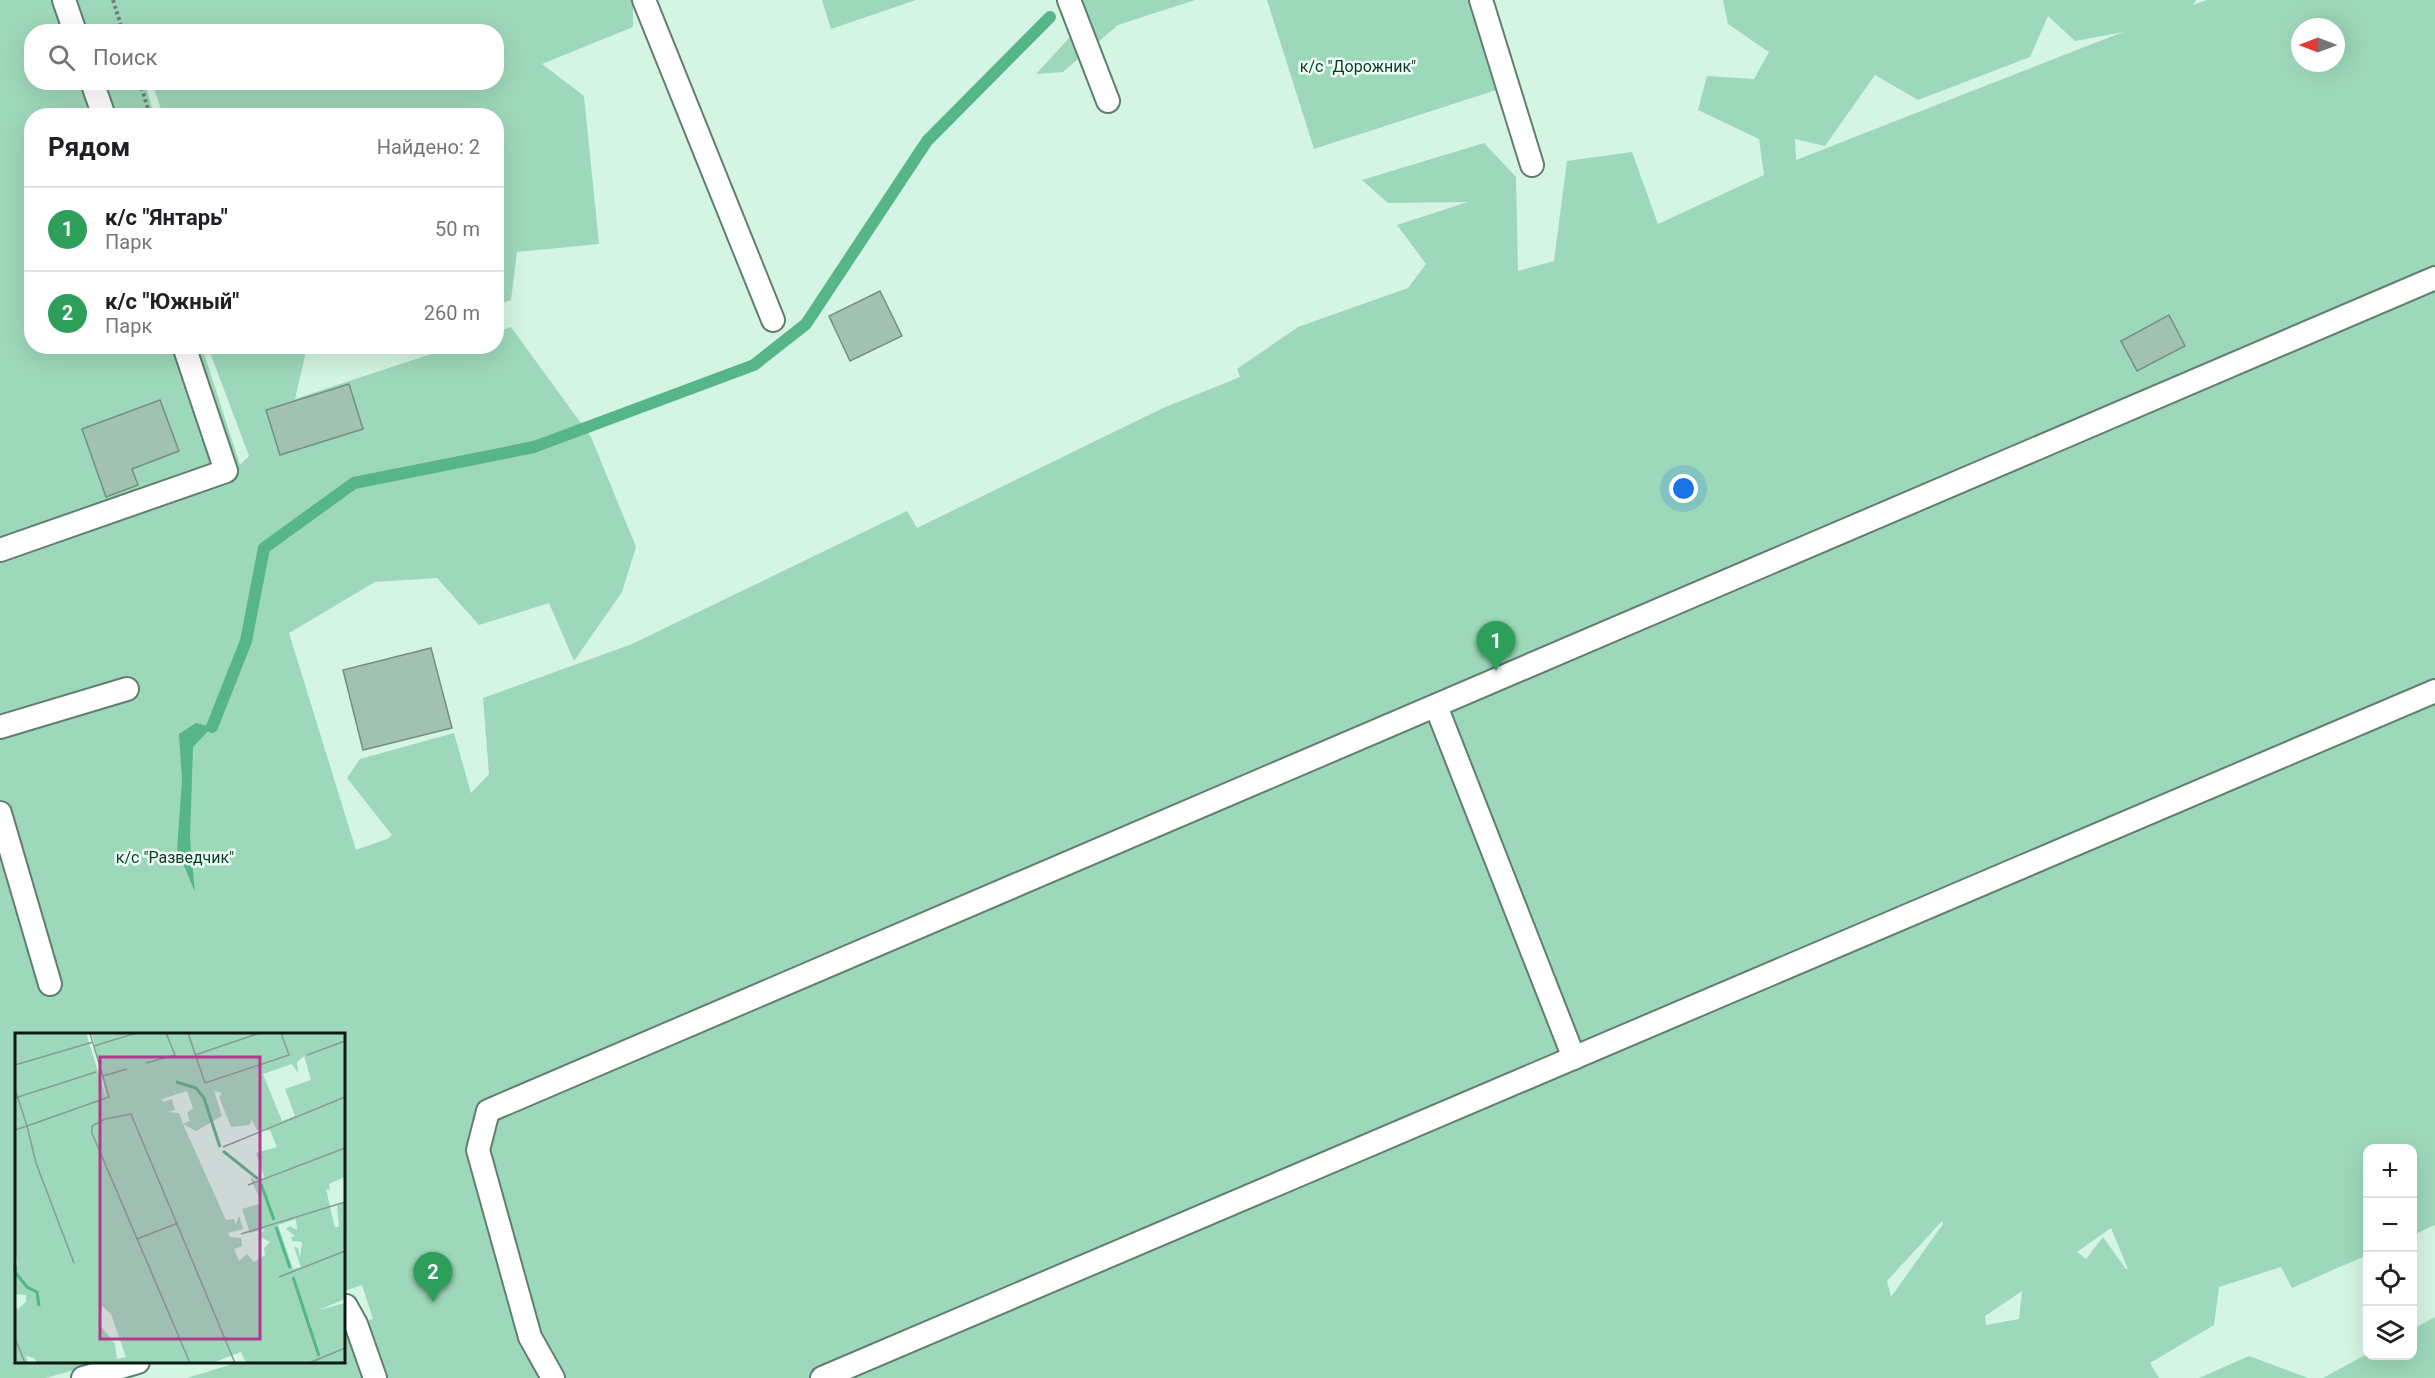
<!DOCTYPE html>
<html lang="ru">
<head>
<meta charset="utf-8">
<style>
  body { margin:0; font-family:Roboto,sans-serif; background:#f6f6f6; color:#202124 }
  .controls { position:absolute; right:18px; bottom:18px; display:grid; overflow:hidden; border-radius:12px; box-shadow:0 6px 24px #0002 }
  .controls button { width:54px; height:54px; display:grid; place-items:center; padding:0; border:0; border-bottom:2px solid #e0e0e0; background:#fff; color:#202124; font:30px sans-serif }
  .compass { position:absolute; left:2291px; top:18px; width:54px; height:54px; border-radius:50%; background:#fff; box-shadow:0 6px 24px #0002; rotate:270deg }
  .you { position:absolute; left:1684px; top:489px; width:21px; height:21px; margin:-15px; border:4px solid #fff; border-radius:50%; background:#1a73e8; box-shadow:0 0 0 9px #1a73e833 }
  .badge { display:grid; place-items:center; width:39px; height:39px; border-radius:50%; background:#b1398e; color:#fff; font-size:20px; font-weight:700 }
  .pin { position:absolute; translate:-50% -50px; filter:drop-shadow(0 2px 3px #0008) }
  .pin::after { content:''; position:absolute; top:32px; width:21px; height:18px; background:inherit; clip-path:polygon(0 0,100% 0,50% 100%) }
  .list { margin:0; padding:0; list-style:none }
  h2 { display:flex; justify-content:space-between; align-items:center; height:78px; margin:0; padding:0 24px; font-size:26px }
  h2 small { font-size:20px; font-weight:400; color:#757577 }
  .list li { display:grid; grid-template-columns:39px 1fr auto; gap:18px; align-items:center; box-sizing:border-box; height:84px; padding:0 24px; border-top:2px solid #e0e0e0 }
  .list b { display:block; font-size:22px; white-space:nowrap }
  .list p { margin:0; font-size:20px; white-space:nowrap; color:#757577 }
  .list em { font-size:20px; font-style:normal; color:#757577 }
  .icon { flex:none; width:33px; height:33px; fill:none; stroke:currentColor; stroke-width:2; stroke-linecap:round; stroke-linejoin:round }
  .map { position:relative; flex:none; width:2435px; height:1378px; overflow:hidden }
  .search { position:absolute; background:#fff; box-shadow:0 6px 24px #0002; left:24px; top:24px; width:480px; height:66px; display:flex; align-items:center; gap:15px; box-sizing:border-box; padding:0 21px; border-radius:24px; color:#757577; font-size:22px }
  .panel { position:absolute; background:#fff; box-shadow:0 6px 24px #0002; left:24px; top:108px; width:480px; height:246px; border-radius:24px }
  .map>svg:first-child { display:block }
</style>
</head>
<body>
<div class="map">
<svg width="2435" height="1378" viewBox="0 0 2435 1378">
  <rect width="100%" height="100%" fill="#d4f5e3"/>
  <g fill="#9ed8ba" fill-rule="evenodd">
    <path d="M0 0H633V27L542 64 584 96 599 244 517 252 511 300 497 305 496 116 163 115 152 83 496 82V32H32V82L145 83 154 115 32 116V346L202 347 240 465 249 456 208 347H307L295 399 452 347 496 346 497 332 511 327 591 437 636 547 622 592 574 661 549 603 479 625 437 578 375 582 289 633 356 850 387 839 392 835 347 778 360 759 454 733 471 793 489 774 483 698 632 644 907 511 917 528 1163 408 1240 377 1237 369 1298 327 1408 288 1426 264 1397 225 1468 202 1388 203 1362 180 1484 143 1516 177 1518 271 1554 261 1567 161 1632 152 1658 224 1764 175 1759 139 1698 110 1707 76 1754 79 1769 52 1728 24 1723 0H2196L2193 5 2207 0H2435V1225L2413 1235 2412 1148H2368L2367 1255 2292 1288 2281 1267 2219 1287 2214 1325 2150 1363 2159 1378H187L239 1362H344V1328L373 1319 362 1285 344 1291V1034H16V1362H102L46 1378H0ZM2048 16 2075 41 2123 32 1796 160 1795 139 1825 146 1875 75 1918 100 2030 57ZM2300 27H2336V63H2300ZM1942 1221 1943 1224 1891 1297 1887 1281ZM2111 1228 2128 1269H2126L2103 1237 2086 1259 2077 1252ZM2022 1291 2019 1319 1986 1325 1985 1316Z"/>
    <path d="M822 0H916L831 29Z"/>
    <path d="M1063 0H1195L1118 25 1063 72 1036 74 1082 24Z"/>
    <path d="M1267 0H1494L1518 83 1314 149Z"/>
    <path d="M2435 1317V1378H2323L2367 1354 2368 1356H2412L2413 1329Z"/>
    <path d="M2249 1356 2308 1378H2199Z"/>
  </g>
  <path fill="#56b68a" d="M196 723 212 727 193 747 190 839 195 892 177 849 182 780 179 734Z"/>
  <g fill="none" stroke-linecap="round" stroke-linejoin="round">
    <path stroke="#56b68a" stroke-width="12" d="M212 727 246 641 264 548 354 483 534 447 754 365 806 324 927 141 1050 17"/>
  </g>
  <g fill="#a2c2b0" stroke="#729180" stroke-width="1.5">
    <path d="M880 291 902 336 850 361 829 316Z"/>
    <path d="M2169 315 2185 346 2137 371 2121 341Z"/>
    <path d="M349 384 363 429 280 455 266 410Z"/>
    <path d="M160 400 179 451 132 469 138 485 106 497 82 429Z"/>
    <path d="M431 648 452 728 363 750 343 670Z"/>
  </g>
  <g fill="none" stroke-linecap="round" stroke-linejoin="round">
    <defs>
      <g id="lane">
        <path d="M64 0 75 32"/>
        <path d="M644 0 773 320"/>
        <path d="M1069 0 1108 101"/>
        <path d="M1481 0 1532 165"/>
        <path d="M92 82 104 116"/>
        <path d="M0 550 226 471 184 346"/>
        <path d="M1436 706 1574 1058"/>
        <path d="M0 727 127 689"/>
        <path d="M0 813 50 984"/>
        <path d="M344 1306H346L356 1324 375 1378"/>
        <path d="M83 1378 138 1362"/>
        <path d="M553 1378 530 1337 478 1150 488 1111 2435 278"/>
        <path d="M822 1378 2435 691"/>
      </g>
    </defs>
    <use href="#lane" stroke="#607f6f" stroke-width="26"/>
    <g stroke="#6d8377" stroke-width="4" stroke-dasharray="3 3" stroke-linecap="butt">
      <path d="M113 0 123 32"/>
      <path d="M140 82 150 116"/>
    </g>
    <use href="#lane" stroke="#fff" stroke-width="22"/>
  </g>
  <g text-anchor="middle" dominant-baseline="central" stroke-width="5" stroke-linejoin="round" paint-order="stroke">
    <g font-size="16" fill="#0d3826" stroke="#ebfff4">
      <text x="1358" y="66">к/с "Дорожник"</text>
      <text x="175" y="857">к/с "Разведчик"</text>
    </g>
  </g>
  <g transform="translate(15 1033)">
    <rect width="330" height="330" fill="#d4f5e3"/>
    <path d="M0 0H71L92 67 77 0H330V144L314 151 315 157 311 156 320 195 324 193 322 172 330 169V266L304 277 330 270V330H231L226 319 197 330H22L19 325 11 323 13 330H0V274L3 276 11 269V262L0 261V233L3 232 0 220ZM289 23 296 47 270 56 280 83 267 88 248 41 277 31 283 40 282 29ZM172 58 178 75 172 80 175 88 168 91 164 80 153 79 160 77 157 66 148 69 147 66ZM199 58 207 60 204 64 216 94 234 92 237 87 242 97H255L262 114 241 120 249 144 242 149 236 144V147L247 170 227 176 235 200 250 196 244 203 255 209 249 215 250 222 239 229 232 221 224 228 219 216 227 213 226 205 215 204 213 200 228 196 224 182 221 192 219 186 211 187 168 91 181 98 207 83ZM281 186 282 197 275 193 271 196 280 203 276 204 277 208 287 209 285 225 283 215 279 214 286 234 278 236 263 192ZM87 273 96 281 111 324 102 326 100 311 85 292Z" fill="#9ed8ba" fill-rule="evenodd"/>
    <path fill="none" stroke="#56b68a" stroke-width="3" d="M161 49 181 55 189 65 205 114M208 118 243 146M246 151 259 187M261 194 275 235M0 229V239L12 254 22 259 24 273M278 244 304 323"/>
    <path fill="none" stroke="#859d90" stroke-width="1.5" d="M173 0 190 50 274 22 266 0M79 13 121 0M180 22 245 0M292 22 330 8M131 30 160 22 151 0M0 32 78 9M88 43 112 36M0 56 12 93 94 64 75 0M0 65 81 39M0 97 12 93 21 130 59 230M208 114 330 64M233 152 330 115M226 201 330 169M122 206 163 190M264 244 330 218M0 305 10 330M175 330 77 100V93L90 86 116 81 220 330M294 330 330 315"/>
    <path fill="#b1398e" fill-opacity="0.15" stroke="#b1398e" stroke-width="3" d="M85 24H245V306H85Z"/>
    <rect width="330" height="330" fill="none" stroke="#0e1a14" stroke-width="3"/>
  </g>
</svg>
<div class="controls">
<button>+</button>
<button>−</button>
<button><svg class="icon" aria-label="locate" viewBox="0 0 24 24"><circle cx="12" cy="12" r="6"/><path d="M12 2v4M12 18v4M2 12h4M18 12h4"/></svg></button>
<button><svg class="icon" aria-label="layers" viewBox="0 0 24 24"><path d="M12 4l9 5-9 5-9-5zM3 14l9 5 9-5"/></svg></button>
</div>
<svg class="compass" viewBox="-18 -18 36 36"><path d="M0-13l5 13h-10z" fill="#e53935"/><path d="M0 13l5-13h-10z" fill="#757577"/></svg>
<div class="you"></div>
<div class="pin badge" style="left:1496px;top:671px;background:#2e9e5b">1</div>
<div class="pin badge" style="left:433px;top:1302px;background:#2e9e5b">2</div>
<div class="search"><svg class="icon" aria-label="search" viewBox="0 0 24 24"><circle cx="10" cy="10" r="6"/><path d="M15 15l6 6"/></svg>Поиск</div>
<section class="panel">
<h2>Рядом<small>Найдено: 2</small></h2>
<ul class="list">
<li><span class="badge" style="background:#2e9e5b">1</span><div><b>к/с &quot;Янтарь&quot;</b><p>Парк</p></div><em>50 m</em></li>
<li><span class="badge" style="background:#2e9e5b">2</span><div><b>к/с &quot;Южный&quot;</b><p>Парк</p></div><em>260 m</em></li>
</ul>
</section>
</div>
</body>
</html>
